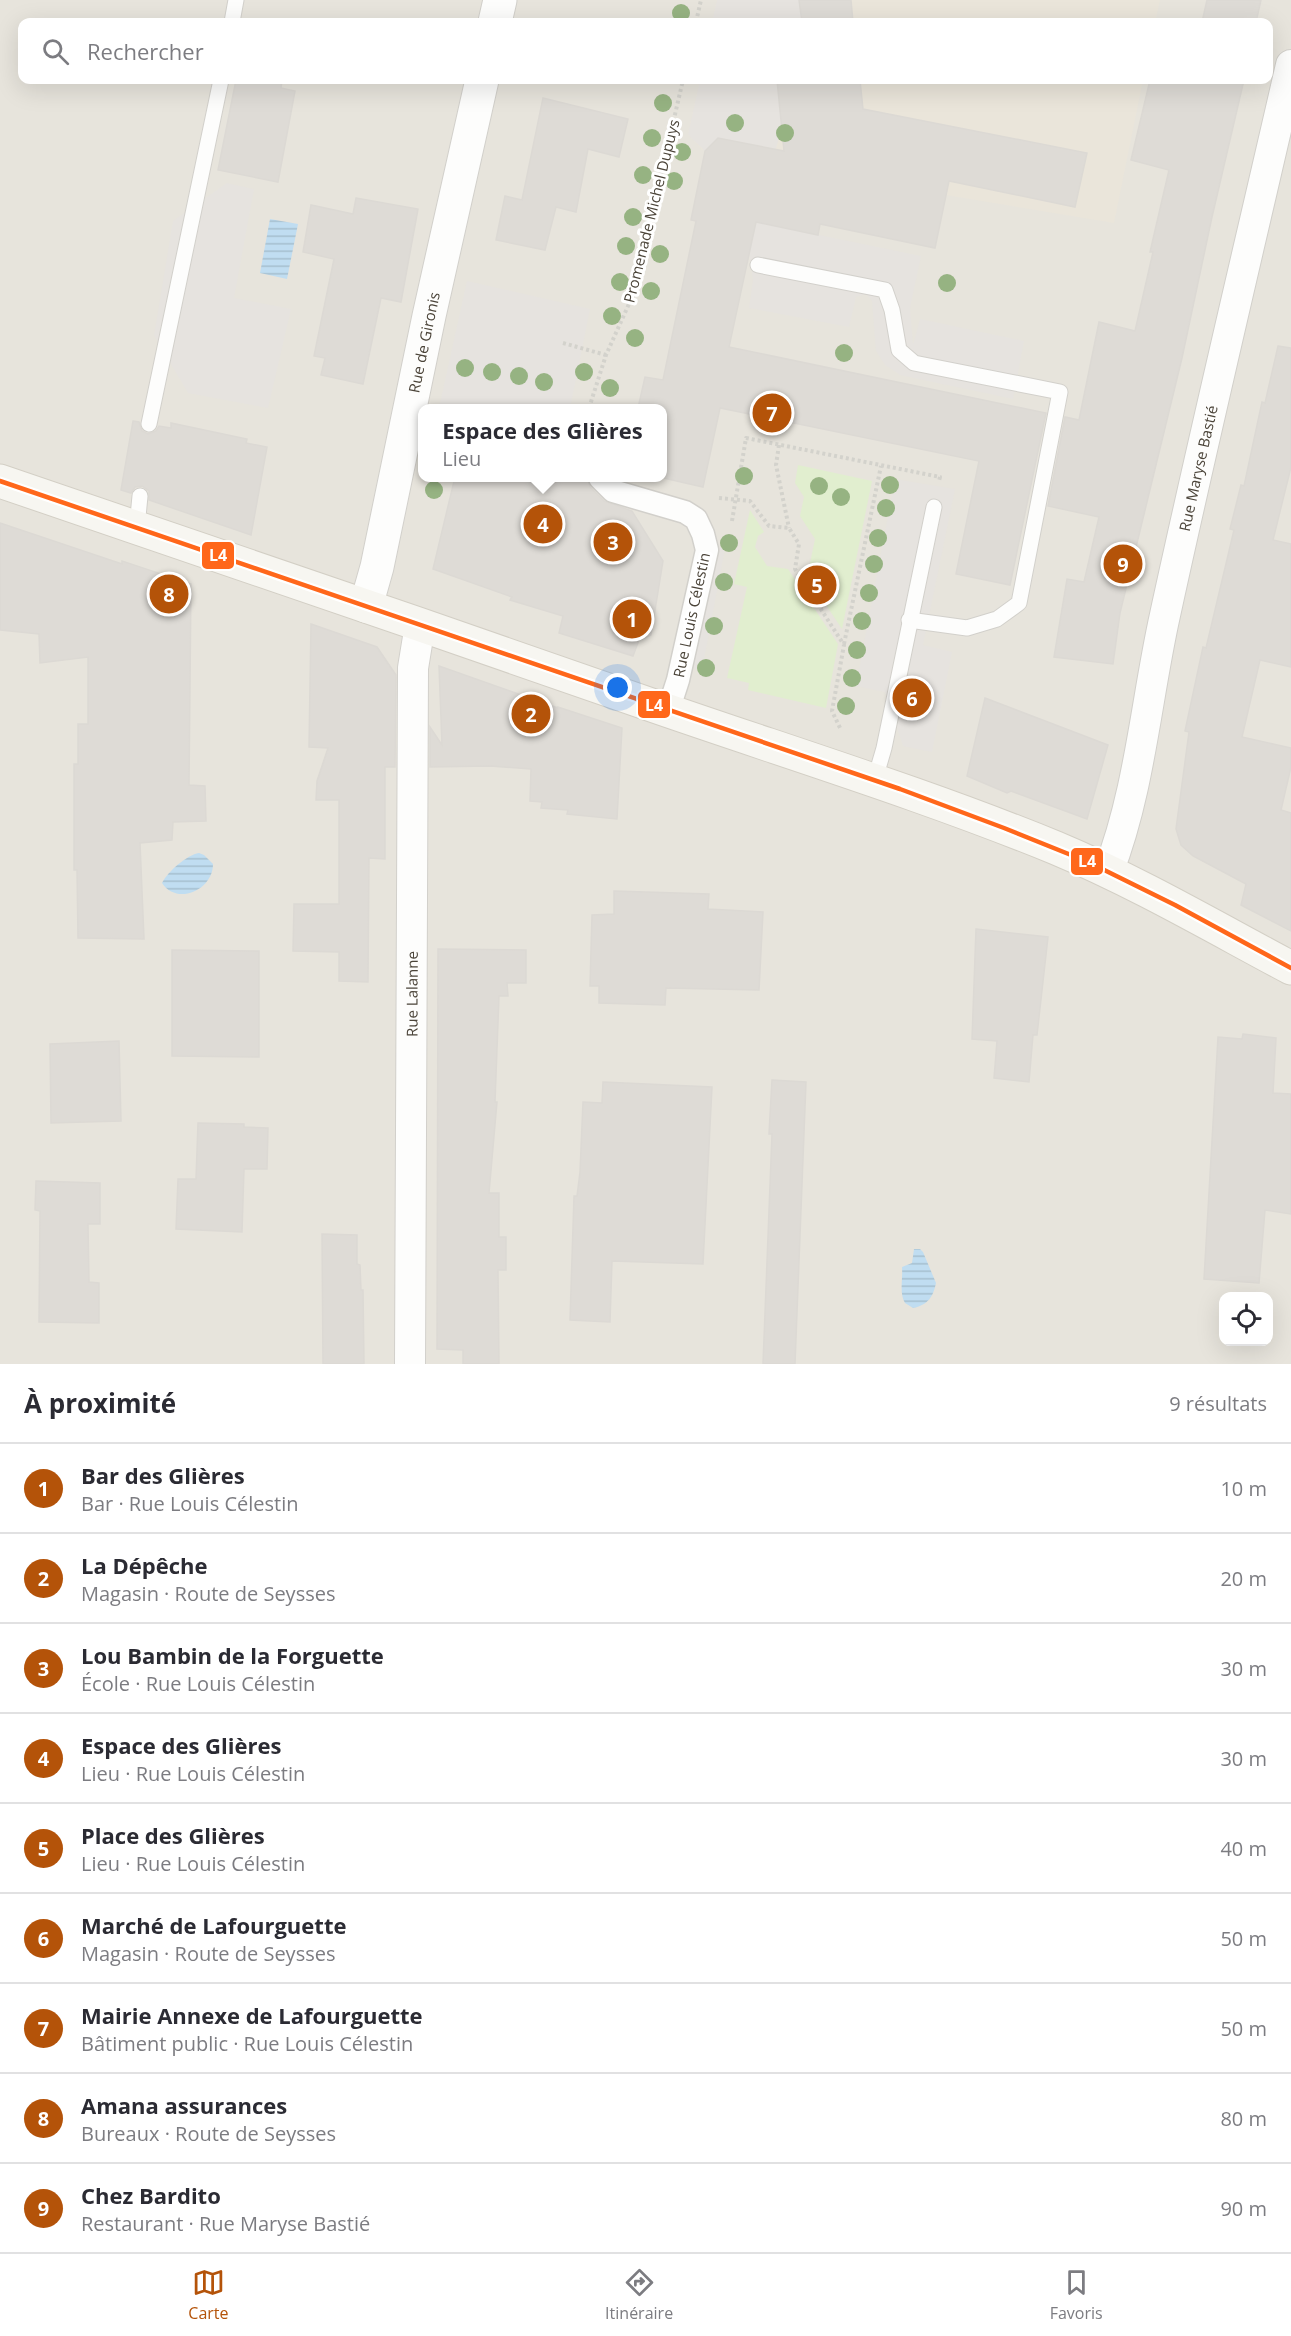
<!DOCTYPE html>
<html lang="fr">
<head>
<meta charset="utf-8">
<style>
  body { margin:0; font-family:"Open Sans",sans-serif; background:#f7f7f7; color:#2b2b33 }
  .controls { position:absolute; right:18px; bottom:18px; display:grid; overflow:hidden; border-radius:12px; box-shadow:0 6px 24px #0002 }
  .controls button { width:54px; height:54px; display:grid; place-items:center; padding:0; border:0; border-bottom:2px solid #e1e1e2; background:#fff; color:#2b2b33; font:30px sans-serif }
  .you { position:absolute; left:618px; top:688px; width:21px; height:21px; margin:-15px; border:4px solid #fff; border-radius:50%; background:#1a73e8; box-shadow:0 0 0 9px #1a73e833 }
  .badge { display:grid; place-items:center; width:39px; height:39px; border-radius:50%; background:#b45309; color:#fff; font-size:20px; font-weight:700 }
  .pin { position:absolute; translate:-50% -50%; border:3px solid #fff; box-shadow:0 2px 6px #0006 }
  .popup { position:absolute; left:418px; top:404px; width:249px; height:78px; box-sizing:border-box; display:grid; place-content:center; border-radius:12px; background:#fff; filter:drop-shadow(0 2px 4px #0005); font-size:20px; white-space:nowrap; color:#7c7c81 }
  .popup b { font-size:22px; color:#2b2b33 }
  .popup::after { content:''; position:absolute; left:50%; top:100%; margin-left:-12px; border:12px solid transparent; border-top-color:#fff }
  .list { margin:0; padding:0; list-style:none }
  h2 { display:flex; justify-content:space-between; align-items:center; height:78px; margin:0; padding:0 24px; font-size:26px }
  h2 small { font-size:20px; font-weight:400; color:#7c7c81 }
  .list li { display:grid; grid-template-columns:39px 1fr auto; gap:18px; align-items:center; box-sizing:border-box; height:90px; padding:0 24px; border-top:2px solid #e1e1e2 }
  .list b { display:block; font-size:22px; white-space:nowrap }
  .list p { margin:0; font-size:20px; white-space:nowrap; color:#7c7c81 }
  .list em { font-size:20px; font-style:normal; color:#7c7c81 }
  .icon { flex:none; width:33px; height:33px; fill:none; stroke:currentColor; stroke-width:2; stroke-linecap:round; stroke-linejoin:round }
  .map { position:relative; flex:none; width:1291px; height:1364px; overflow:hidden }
  .search { position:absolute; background:#fff; box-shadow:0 6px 24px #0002; left:18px; right:18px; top:18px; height:66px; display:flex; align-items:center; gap:15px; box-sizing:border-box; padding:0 21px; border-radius:12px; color:#7c7c81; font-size:22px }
  .sheet { height:888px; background:#fff }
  nav { display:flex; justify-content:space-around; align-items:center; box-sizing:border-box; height:84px; border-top:2px solid #e1e1e2; background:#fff; font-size:16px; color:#7c7c81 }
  nav a { display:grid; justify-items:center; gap:3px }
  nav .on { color:#b45309 }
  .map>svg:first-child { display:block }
</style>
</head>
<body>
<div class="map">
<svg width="1291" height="1364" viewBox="0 0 1291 1364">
  <defs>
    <pattern id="water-rules" width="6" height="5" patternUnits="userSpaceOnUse" patternTransform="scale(1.5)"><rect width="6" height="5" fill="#c0ddf1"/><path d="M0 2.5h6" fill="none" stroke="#a6bfcf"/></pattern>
  </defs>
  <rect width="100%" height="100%" fill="#f4f2ee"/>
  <path fill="#e7e4dc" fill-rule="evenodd" d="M0 0H1291V1364H0ZM22 22H1268V80H22ZM423 408H663V478H423ZM1224 1296H1268V1342H1224Z"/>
  <g fill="#eae5da">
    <path d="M717 0H1160L1155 22H712Z"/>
    <path d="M700 80H1143L1114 223 771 166 718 138 702 150 688 134Z"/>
  </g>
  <g fill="#e1eecf">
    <path d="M798 465 872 481 842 629 804 572 809 568 815 539 800 516 804 497 795 483Z"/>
    <path d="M750 510 764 532 758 536 755 547 767 566 788 569 838 644 826 708 748 690 749 683 727 678 747 587 734 584Z"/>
  </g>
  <g fill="#e6e3df">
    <path d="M717 0H799L802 22H712Z"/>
    <path d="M700 80H777L782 127 771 166 705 151 692 139 688 134Z"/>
    <path d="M227 183 254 189 234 298 291 309 268 408 188 393 154 335 173 221Z"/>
    <path d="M756 222 921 256 910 308 913 345 920 319 1024 341 1013 399 900 375 885 365 876 351 872 301 866 294 856 297 849 327 749 308 753 280 749 250Z"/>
    <path d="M467 281 590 309 570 408H439Z"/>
    <path d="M895 479 955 489 923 645 952 652 932 752 903 746 885 692 856 686Z"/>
    <path d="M715 546 725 548 702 670 692 668Z"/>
  </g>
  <g fill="url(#water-rules)">
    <path d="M270 219 298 224 287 279 260 273Z"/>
    <path d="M199 853 204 855 213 864C213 890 177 906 162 883 168 871 187 855 199 853Z"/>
    <path d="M914 1249H920L923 1252 936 1283C933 1297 928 1305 913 1308L905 1303C899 1293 903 1280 902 1267L912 1263Z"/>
  </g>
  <g fill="#dedbd6" stroke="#dcd9d4" stroke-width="1.5">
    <path d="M799 0H851L853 22H802Z"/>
    <path d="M1207 0H1261L1256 22H1202Z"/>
    <path d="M236 80H282L281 88 295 91 278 182 218 170Z"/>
    <path d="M777 80H860L863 109 1087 153 1075 207 949 181 935 248 820 224 818 235 756 222 729 347 1046 413 1010 585 956 574 979 461 720 408 703 487 663 478V408H638L645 377 663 380 696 221 691 220 705 151 718 138 784 151Z"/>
    <path d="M1150 80H1244L1212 217 1182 358 1120 613 1113 664 1054 657 1067 579 1084 582 1099 517 1048 506 1065 417 1079 420 1099 322 1135 331 1153 252H1150L1169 170 1131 160Z"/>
    <path d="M543 98 628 119 619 157 588 149 576 212 556 207 545 250 496 240 505 196 522 200Z"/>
    <path d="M356 198 418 209 401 302 381 298 363 384 321 375 325 358 314 356 334 259 303 252 311 205 353 214Z"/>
    <path d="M1278 346 1291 348V467L1273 540 1291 544V667L1260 660 1242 737 1291 748V767L1281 810 1291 813V931L1241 905 1246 884 1193 856 1181 845 1176 829 1189 732 1185 731 1203 647 1206 648 1234 530 1230 529 1241 485 1244 486 1262 402 1265 403Z"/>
    <path d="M133 421 139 422 142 431 148 434 156 431 159 426 171 428V423L247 439 246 443 267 447 251 535 149 500V491L142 486 135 487 131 493 121 490Z"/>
    <path d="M455 477H587L590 487 604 501 632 511 663 561 651 635 639 640 633 656 559 633 563 616 510 600 512 597 433 569Z"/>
    <path d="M0 523 122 564V561L191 584 189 785 205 786 206 821 173 822 172 840 140 843 144 939 78 938 77 870H74V764H78V724H88V657L40 663 39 634 0 630Z"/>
    <path d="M311 624 377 647 396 675 395 767H385V859L369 858 368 982 339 981V952L293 951 294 904H339V800H316L317 781 328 748 309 747Z"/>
    <path d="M439 666 558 708V707L622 728 617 819 567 814 568 810 541 808 542 802 530 801 531 769 490 766 430 767V727L442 745Z"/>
    <path d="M985 698 1108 745 1087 819 1011 791 1007 793 967 776Z"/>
    <path d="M614 891 709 894 708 909 763 912 759 990 666 988 665 1005 599 1003V986H590L592 915 614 914Z"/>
    <path d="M976 929 1048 937 1037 1035H1033L1029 1082 994 1078 997 1041 972 1039Z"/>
    <path d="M438 949 526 950V983H507L508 996H499L495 1102H497L489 1193H499V1237H506V1270H498L499 1364H463V1350L437 1349Z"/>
    <path d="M172 950 259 951V1057L172 1056Z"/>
    <path d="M1243 1034 1276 1038 1273 1093 1291 1094V1214L1265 1210 1259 1283 1204 1279 1218 1037 1242 1039Z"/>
    <path d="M119 1041 121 1121 51 1123 50 1044Z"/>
    <path d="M772 1080 806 1082 795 1364H763L772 1134H769Z"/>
    <path d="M603 1082 712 1087 703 1264 612 1261 610 1322 570 1320 574 1196H577L580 1172 583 1102 602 1103Z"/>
    <path d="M198 1123 244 1124V1127L268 1128 267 1169H244L242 1232 176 1229 178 1179H196Z"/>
    <path d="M36 1181 100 1183V1224H88L89 1282 99 1283V1323L39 1322 40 1211 35 1210Z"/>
    <path d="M322 1234 357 1235V1264L360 1265 361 1290H363L364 1364H323Z"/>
  </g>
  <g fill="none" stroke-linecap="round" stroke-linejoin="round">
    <defs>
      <g id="service">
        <path d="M232 22 236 0"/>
        <path d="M758 265 885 290 892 310 899 350 914 363 1060 392 1019 603 997 619 967 628 909 620"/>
        <path d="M149 424 221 80"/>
        <path d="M137 527 140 496"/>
        <path d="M875 779 884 748 934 507"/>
      </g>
      <path id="pedestrian" d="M600 478 613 491 685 512 696 519 703 534 707 550 678 680 668 711"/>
      <g id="minor">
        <path id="s1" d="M1108 872C1140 790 1146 700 1165 615 1205 431 1249 248 1291 65"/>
        <path id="s2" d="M410 1364 413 668 420 625"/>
      </g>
      <g id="tertiary">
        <path d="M495 22 500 0"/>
        <path id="s3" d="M366 606 377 567 429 316 482 80"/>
      </g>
      <path id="secondary" d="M0 481C213 553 425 626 637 700 777 749 919 792 1056 848 1137 882 1214 927 1291 968"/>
    </defs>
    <use href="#service" stroke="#d2d0cb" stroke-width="17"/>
    <use href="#pedestrian" stroke="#d2d0cb" stroke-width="25"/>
    <use href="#minor" stroke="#d2d0cb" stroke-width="32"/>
    <use href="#tertiary" stroke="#d2d0cb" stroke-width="35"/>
    <use href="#secondary" stroke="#d3cfc5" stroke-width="35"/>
    <g stroke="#d3d2cc" stroke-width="4" stroke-dasharray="3 3" stroke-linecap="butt">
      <path d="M696 22 701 0"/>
      <path d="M563 343 606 355"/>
      <path d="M589 408 606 355 633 295 683 80"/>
      <path d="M779 445 776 465 789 528"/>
      <path d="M719 498 750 501 769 526 789 528 799 544 795 569 844 645 832 711 841 730"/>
      <path d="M732 521 746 438 940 477 939 481"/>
      <path d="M844 644 881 466"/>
    </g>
    <use href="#service" stroke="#fdfdfc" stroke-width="15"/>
    <use href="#pedestrian" stroke="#fdfdfc" stroke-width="22"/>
    <use href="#minor" stroke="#fdfdfc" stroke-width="30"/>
    <use href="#tertiary" stroke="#fdfdfc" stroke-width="33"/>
    <use href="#secondary" stroke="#f7f6f1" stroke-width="33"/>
    <defs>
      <path id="bus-1" d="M0 481 900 789 1004 828 1086 861 1175 905 1291 968"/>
    </defs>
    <use href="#bus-1" stroke="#fff" stroke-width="9"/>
    <use href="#bus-1" stroke="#ff671b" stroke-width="4.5"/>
  </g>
  <g fill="#96b382">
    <circle cx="681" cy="13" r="9"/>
    <circle cx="663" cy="103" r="9"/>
    <circle cx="735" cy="123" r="9"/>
    <circle cx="785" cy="133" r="9"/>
    <circle cx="652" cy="138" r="9"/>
    <circle cx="682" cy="152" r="9"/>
    <circle cx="643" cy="175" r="9"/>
    <circle cx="674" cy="181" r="9"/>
    <circle cx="633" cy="217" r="9"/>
    <circle cx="626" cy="246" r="9"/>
    <circle cx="660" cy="254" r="9"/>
    <circle cx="620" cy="282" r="9"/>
    <circle cx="947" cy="283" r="9"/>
    <circle cx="651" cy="291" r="9"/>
    <circle cx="612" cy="316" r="9"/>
    <circle cx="635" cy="338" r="9"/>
    <circle cx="844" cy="353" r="9"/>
    <circle cx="465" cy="368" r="9"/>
    <circle cx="492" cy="372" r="9"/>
    <circle cx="584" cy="372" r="9"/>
    <circle cx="519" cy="376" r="9"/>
    <circle cx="544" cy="382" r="9"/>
    <circle cx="610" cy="388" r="9"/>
    <circle cx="744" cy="476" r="9"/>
    <circle cx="890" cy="485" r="9"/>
    <circle cx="819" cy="486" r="9"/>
    <circle cx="434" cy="490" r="9"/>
    <circle cx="841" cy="497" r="9"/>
    <circle cx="886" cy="508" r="9"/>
    <circle cx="878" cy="538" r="9"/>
    <circle cx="729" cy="543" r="9"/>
    <circle cx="874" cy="564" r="9"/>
    <circle cx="724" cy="582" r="9"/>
    <circle cx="869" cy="593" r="9"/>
    <circle cx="862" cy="621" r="9"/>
    <circle cx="714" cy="626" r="9"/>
    <circle cx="857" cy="650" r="9"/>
    <circle cx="706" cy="668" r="9"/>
    <circle cx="852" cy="678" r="9"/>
    <circle cx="846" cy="706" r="9"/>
  </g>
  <g text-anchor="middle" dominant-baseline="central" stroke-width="6" stroke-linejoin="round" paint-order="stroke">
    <g font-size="15" fill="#4b4439" stroke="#fff">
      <text transform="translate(651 211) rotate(-76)">Promenade Michel Dupuys</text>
      <text stroke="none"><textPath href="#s3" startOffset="270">Rue de Gironis</textPath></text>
      <text stroke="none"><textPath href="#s1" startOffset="414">Rue Maryse Bastié</textPath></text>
      <text transform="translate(691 615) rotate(-78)">Rue Louis Célestin</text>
      <text stroke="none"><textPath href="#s2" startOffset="370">Rue Lalanne</textPath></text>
    </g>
  </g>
  <g stroke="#fff" stroke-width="2">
    <rect x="201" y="541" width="34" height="29" rx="6" fill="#ff671b"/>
    <rect x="637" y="690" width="34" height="29" rx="6" fill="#ff671b"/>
    <rect x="1070" y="847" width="34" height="29" rx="6" fill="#ff671b"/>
  </g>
  <g font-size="16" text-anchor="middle" font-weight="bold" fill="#fff">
    <text x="218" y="561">L4</text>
    <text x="654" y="711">L4</text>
    <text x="1087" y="867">L4</text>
  </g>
</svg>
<div class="controls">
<button><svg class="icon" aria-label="locate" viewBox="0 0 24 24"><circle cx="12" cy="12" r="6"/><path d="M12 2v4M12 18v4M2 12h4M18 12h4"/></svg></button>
</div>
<div class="you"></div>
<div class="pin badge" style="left:632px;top:619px">1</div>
<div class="pin badge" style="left:531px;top:714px">2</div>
<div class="pin badge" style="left:613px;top:542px">3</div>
<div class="pin badge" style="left:543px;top:524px">4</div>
<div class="popup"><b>Espace des Glières</b>Lieu</div>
<div class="pin badge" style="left:817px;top:585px">5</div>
<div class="pin badge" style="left:912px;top:698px">6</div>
<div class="pin badge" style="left:772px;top:413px">7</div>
<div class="pin badge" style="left:169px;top:594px">8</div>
<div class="pin badge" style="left:1123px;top:564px">9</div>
<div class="search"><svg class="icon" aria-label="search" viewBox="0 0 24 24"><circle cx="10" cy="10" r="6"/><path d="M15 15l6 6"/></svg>Rechercher</div>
</div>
<section class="sheet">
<h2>À proximité<small>9 résultats</small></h2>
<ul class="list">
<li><span class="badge">1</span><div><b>Bar des Glières</b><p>Bar · Rue Louis Célestin</p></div><em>10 m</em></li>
<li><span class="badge">2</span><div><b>La Dépêche</b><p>Magasin · Route de Seysses</p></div><em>20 m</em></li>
<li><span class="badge">3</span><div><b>Lou Bambin de la Forguette</b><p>École · Rue Louis Célestin</p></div><em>30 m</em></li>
<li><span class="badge">4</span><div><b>Espace des Glières</b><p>Lieu · Rue Louis Célestin</p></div><em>30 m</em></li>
<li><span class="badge">5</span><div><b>Place des Glières</b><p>Lieu · Rue Louis Célestin</p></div><em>40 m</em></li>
<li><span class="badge">6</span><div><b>Marché de Lafourguette</b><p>Magasin · Route de Seysses</p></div><em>50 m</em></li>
<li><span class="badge">7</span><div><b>Mairie Annexe de Lafourguette</b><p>Bâtiment public · Rue Louis Célestin</p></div><em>50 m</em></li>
<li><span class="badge">8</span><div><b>Amana assurances</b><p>Bureaux · Route de Seysses</p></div><em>80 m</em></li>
<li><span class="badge">9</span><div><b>Chez Bardito</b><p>Restaurant · Rue Maryse Bastié</p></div><em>90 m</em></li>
</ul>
</section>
<nav>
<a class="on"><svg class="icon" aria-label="map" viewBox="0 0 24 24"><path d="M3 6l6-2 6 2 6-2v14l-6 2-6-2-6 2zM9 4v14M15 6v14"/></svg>Carte</a>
<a><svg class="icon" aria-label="directions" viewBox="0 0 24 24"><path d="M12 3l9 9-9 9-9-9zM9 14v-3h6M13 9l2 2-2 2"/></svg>Itinéraire</a>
<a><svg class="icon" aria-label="saved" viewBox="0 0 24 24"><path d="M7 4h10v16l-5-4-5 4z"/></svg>Favoris</a>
</nav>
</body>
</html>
